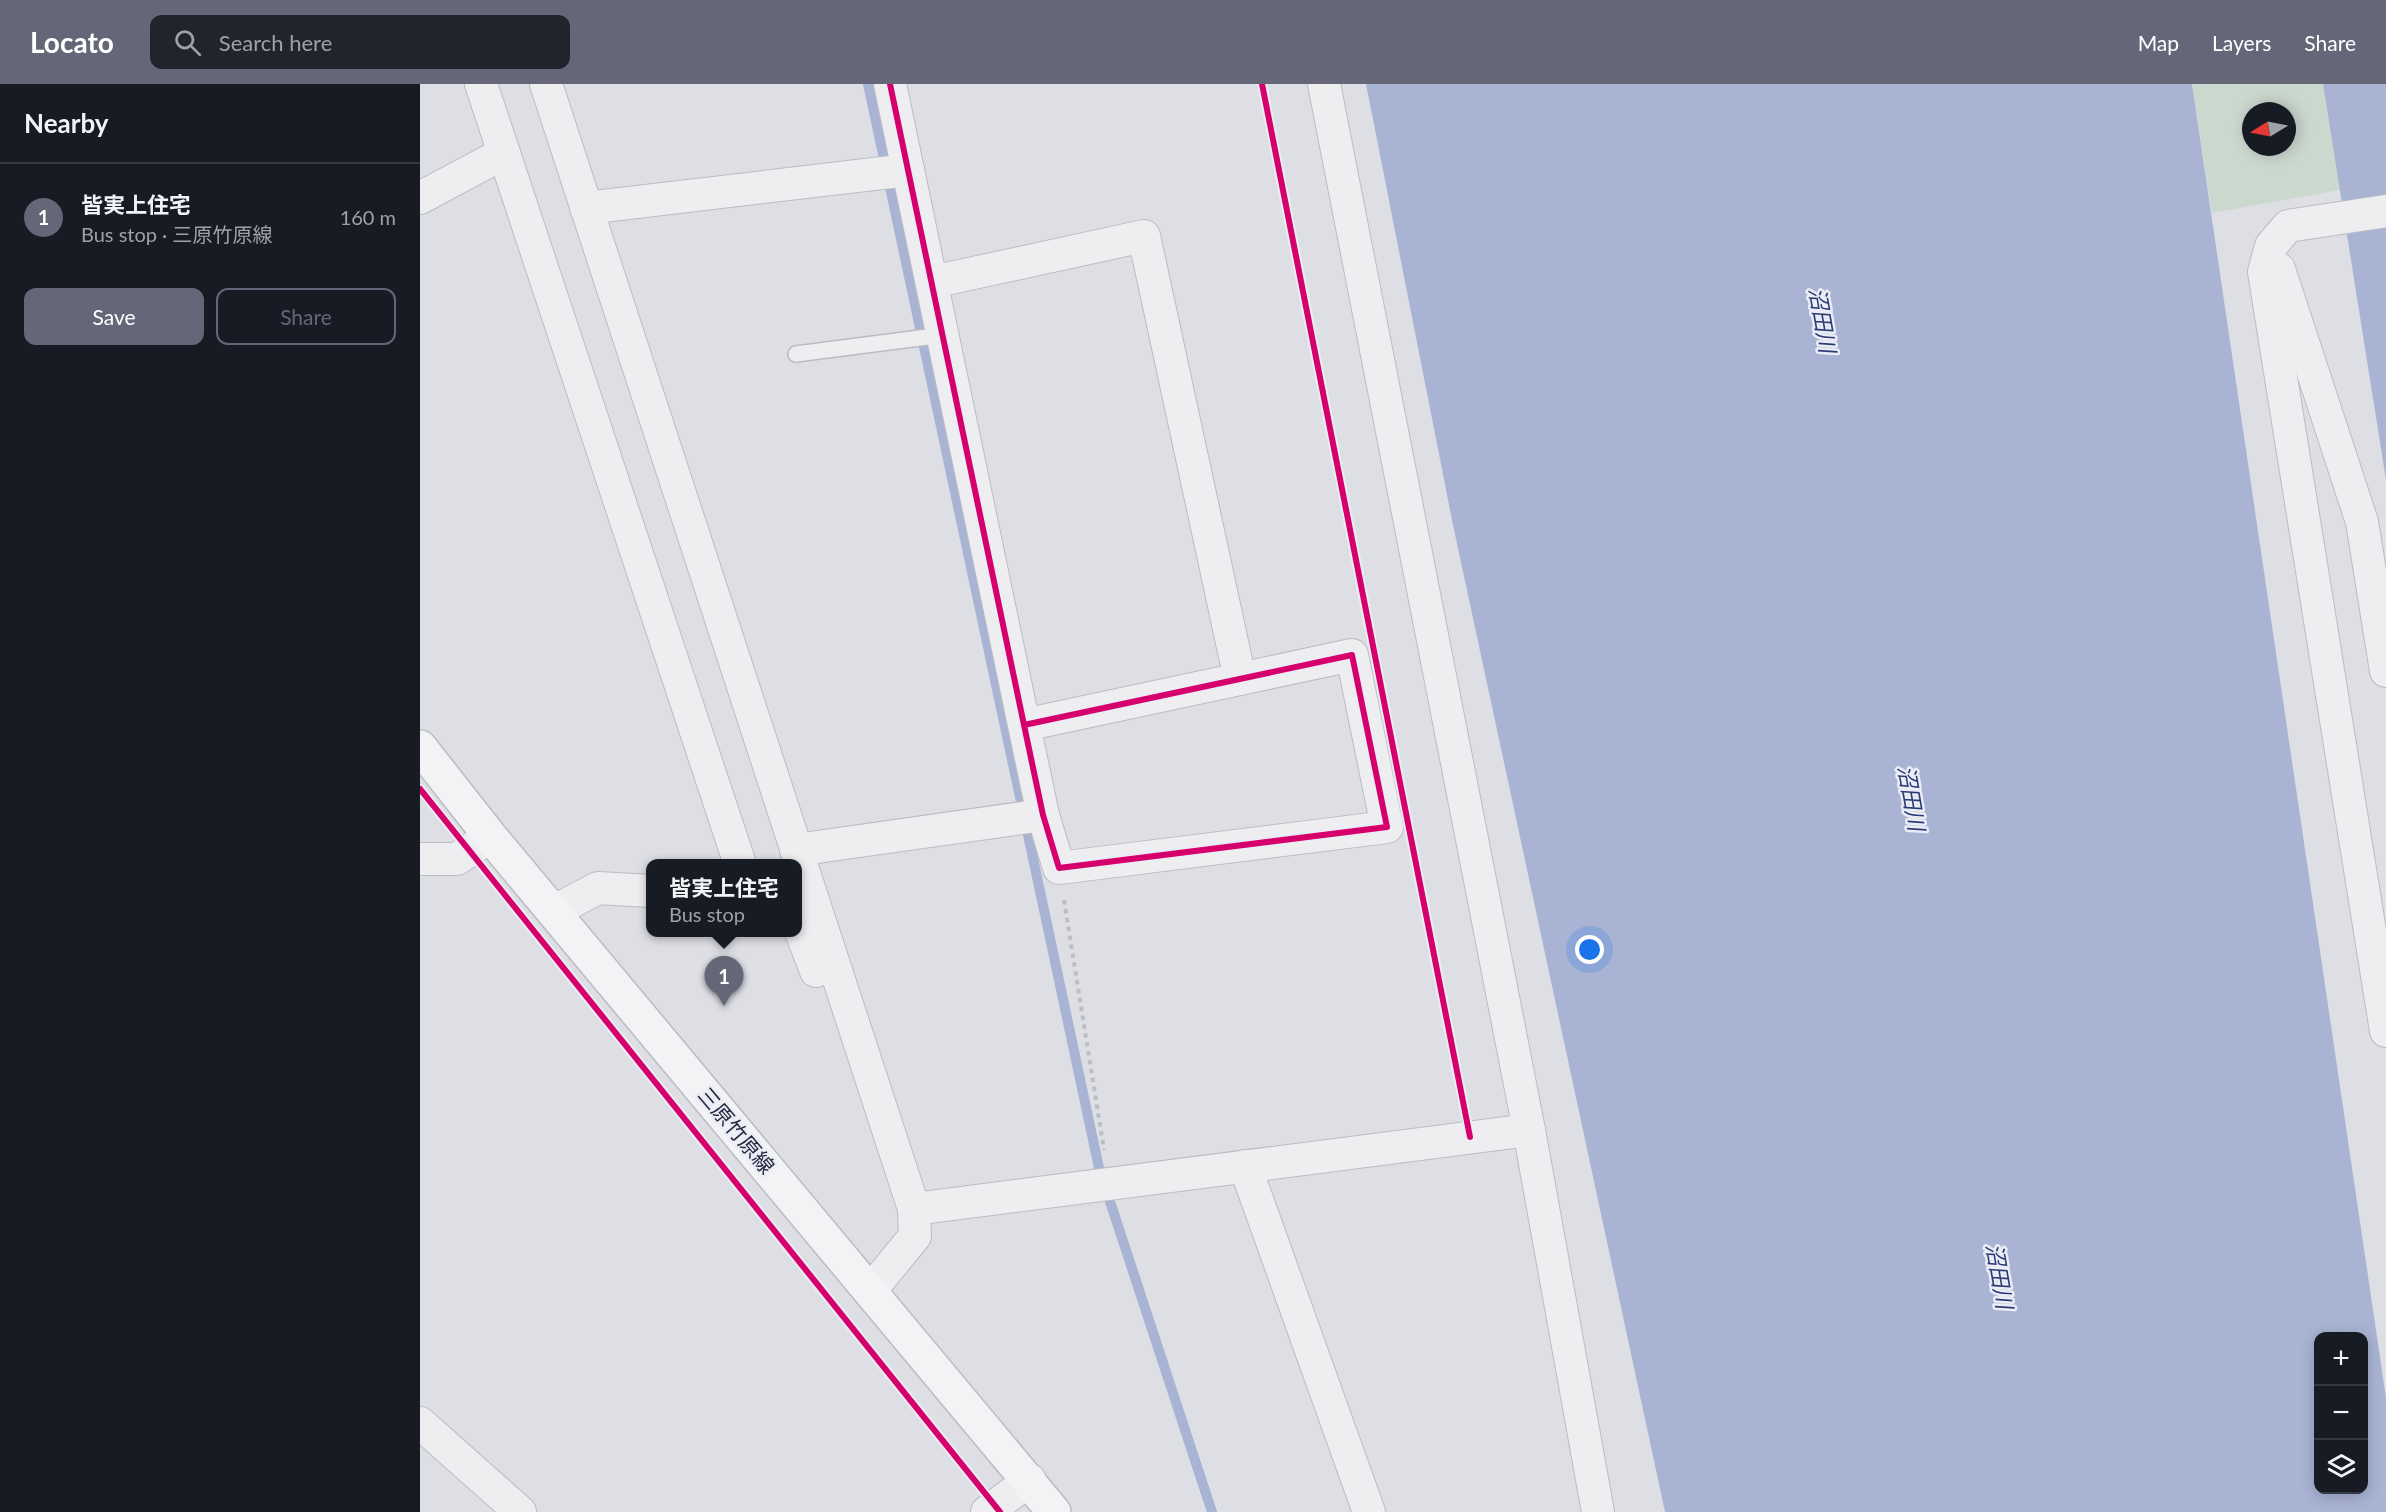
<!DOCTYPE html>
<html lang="en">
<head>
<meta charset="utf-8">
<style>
  body { margin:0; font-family:Lato,"Noto Sans JP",sans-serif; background:#20242c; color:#f1f3f6 }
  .controls { position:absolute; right:18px; bottom:18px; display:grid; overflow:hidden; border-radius:12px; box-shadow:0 3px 15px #0003 }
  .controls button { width:54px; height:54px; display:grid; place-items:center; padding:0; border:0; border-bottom:2px solid #363941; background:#171b24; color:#f1f3f6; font:30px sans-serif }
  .compass { position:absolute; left:1822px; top:18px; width:54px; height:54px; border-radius:50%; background:#171b24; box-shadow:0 3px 15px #0003; rotate:260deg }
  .you { position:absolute; left:1170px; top:866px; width:21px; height:21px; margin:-15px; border:4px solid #fff; border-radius:50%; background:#1a73e8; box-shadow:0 0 0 9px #1a73e833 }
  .badge { display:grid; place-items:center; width:39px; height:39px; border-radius:50%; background:#656779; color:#fff; font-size:20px; font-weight:700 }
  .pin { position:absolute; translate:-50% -50px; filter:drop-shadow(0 2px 3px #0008) }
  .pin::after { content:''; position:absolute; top:32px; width:21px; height:18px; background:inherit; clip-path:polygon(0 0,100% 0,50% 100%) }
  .popup { position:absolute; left:226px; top:775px; width:156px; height:78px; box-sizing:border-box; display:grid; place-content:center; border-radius:12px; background:#171b24; filter:drop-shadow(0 2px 4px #0005); font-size:20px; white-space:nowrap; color:#9ea1a6 }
  .popup b { font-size:22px; color:#f1f3f6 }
  .popup::after { content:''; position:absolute; left:50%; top:100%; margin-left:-12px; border:12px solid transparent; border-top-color:#171b24 }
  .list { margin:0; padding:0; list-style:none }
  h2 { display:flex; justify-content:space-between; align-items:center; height:78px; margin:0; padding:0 24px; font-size:26px }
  h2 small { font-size:20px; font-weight:400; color:#9ea1a6 }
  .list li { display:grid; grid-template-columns:39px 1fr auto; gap:18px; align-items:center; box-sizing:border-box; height:108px; padding:0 24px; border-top:2px solid #363941 }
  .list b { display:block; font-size:22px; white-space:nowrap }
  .list p { margin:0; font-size:20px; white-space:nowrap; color:#9ea1a6 }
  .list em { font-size:20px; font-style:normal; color:#9ea1a6 }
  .actions { display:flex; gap:12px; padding:18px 24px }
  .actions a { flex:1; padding:14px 0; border:2px solid #656779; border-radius:12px; text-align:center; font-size:21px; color:#656779 }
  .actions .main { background:#656779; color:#fff }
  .icon { flex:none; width:33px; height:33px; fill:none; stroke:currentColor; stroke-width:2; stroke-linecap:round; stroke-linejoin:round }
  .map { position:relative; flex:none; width:1966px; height:1428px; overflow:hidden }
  header { display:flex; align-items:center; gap:36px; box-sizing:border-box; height:84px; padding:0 30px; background:#656779; color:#fff }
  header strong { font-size:28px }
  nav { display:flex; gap:33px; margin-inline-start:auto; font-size:21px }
  .search { width:420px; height:54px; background:#20242c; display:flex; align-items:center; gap:15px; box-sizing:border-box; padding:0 21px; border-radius:12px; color:#9ea1a6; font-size:22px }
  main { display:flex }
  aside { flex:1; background:#171b24 }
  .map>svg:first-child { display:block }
</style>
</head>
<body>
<header>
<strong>Locato</strong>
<div class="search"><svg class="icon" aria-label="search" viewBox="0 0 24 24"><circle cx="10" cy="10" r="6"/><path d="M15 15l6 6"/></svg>Search here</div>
<nav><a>Map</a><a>Layers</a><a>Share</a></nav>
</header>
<main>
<aside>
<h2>Nearby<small></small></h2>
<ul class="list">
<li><span class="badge">1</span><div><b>皆実上住宅</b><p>Bus stop · 三原竹原線</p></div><em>160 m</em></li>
</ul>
<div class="actions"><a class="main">Save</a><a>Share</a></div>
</aside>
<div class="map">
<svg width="1966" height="1428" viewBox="0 0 1966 1428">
  <rect width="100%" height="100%" fill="#dedfe5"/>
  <path fill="#cbd8ce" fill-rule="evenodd" d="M1772 0H1903L1920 106 1792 129ZM1831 27H1867V63H1831Z"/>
  <g fill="#a9b4d4" fill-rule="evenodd">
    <path d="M946 0H1772L1966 1314V1428H1245L1033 441ZM1898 1252H1944V1406H1898Z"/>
    <path d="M1903 0H1966V396Z"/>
  </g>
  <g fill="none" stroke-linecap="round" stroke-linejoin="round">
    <path stroke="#a9b4d4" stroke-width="10" d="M448 0 679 1084 792 1428"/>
    <defs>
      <path id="lane" d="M376 270 523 251"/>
      <g id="street">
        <path d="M61 0 320 780"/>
        <path d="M126 0 494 1125 495 1152 451 1206"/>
        <path d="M470 0 604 641 623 731 639 784 967 743 932 571 604 641"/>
        <path d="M904 0 1109 1046 1178 1428"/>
        <path d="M0 114 84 69"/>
        <path d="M166 124 488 86"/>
        <path d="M1966 127 1868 142 1851 162 1844 188 1966 947"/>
        <path d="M1859 185 1942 438 1966 587"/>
        <path d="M512 198 724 152 820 595"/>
        <path d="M376 766 623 731"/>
        <path d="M0 775H37L70 752"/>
        <path d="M134 827 178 804 230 807"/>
        <path d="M378 840 396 887"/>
        <path d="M825 1082 949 1428"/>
        <path d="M494 1125 1109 1046"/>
        <path d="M0 1339 100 1428"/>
        <path d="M567 1428 610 1396"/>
      </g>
      <path id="primary" d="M0 663 70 752 634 1428"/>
    </defs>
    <use href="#lane" stroke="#bbbcc2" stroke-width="18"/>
    <use href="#street" stroke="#bbbcc2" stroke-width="34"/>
    <use href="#primary" stroke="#babcc2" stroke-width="36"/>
    <g stroke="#bdbec5" stroke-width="4" stroke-dasharray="4.5 4.5" stroke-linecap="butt">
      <path d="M644 816 684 1066"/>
      <path d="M497 1323 556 1397"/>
    </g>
    <use href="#lane" stroke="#eeeef1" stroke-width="15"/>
    <use href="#street" stroke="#eeeef1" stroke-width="32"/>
    <use href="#primary" stroke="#f3f3f5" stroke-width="33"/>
    <defs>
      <g id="cycleway">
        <path d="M470 0 604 641 623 731 639 784 967 743 932 571 604 641"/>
        <path d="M842 0 1050 1053"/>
        <path d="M0 705 580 1428"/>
      </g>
    </defs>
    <use href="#cycleway" stroke="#ebedf5" stroke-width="10"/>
    <use href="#cycleway" stroke="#d6006c" stroke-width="6"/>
  </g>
  <g text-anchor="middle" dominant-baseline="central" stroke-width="5" stroke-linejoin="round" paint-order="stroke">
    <g font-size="21" fill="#24273f" stroke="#ebedf5">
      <text transform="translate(317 1046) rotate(50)">三原竹原線</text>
    </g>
    <g font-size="22" font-style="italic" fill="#2a3b77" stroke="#ebedf5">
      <text transform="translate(1403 236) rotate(80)">沼田川</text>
      <text transform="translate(1492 714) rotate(80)">沼田川</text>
      <text transform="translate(1580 1192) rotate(80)">沼田川</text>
    </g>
  </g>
</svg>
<div class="controls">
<button>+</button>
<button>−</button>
<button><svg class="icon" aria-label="layers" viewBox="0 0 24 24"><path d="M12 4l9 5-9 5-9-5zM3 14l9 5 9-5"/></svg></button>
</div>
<svg class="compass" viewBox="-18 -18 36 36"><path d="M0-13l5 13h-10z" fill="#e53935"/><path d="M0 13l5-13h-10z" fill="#9ea1a6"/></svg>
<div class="you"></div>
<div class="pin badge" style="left:304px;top:922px">1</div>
<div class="popup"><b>皆実上住宅</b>Bus stop</div>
</div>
</main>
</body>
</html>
